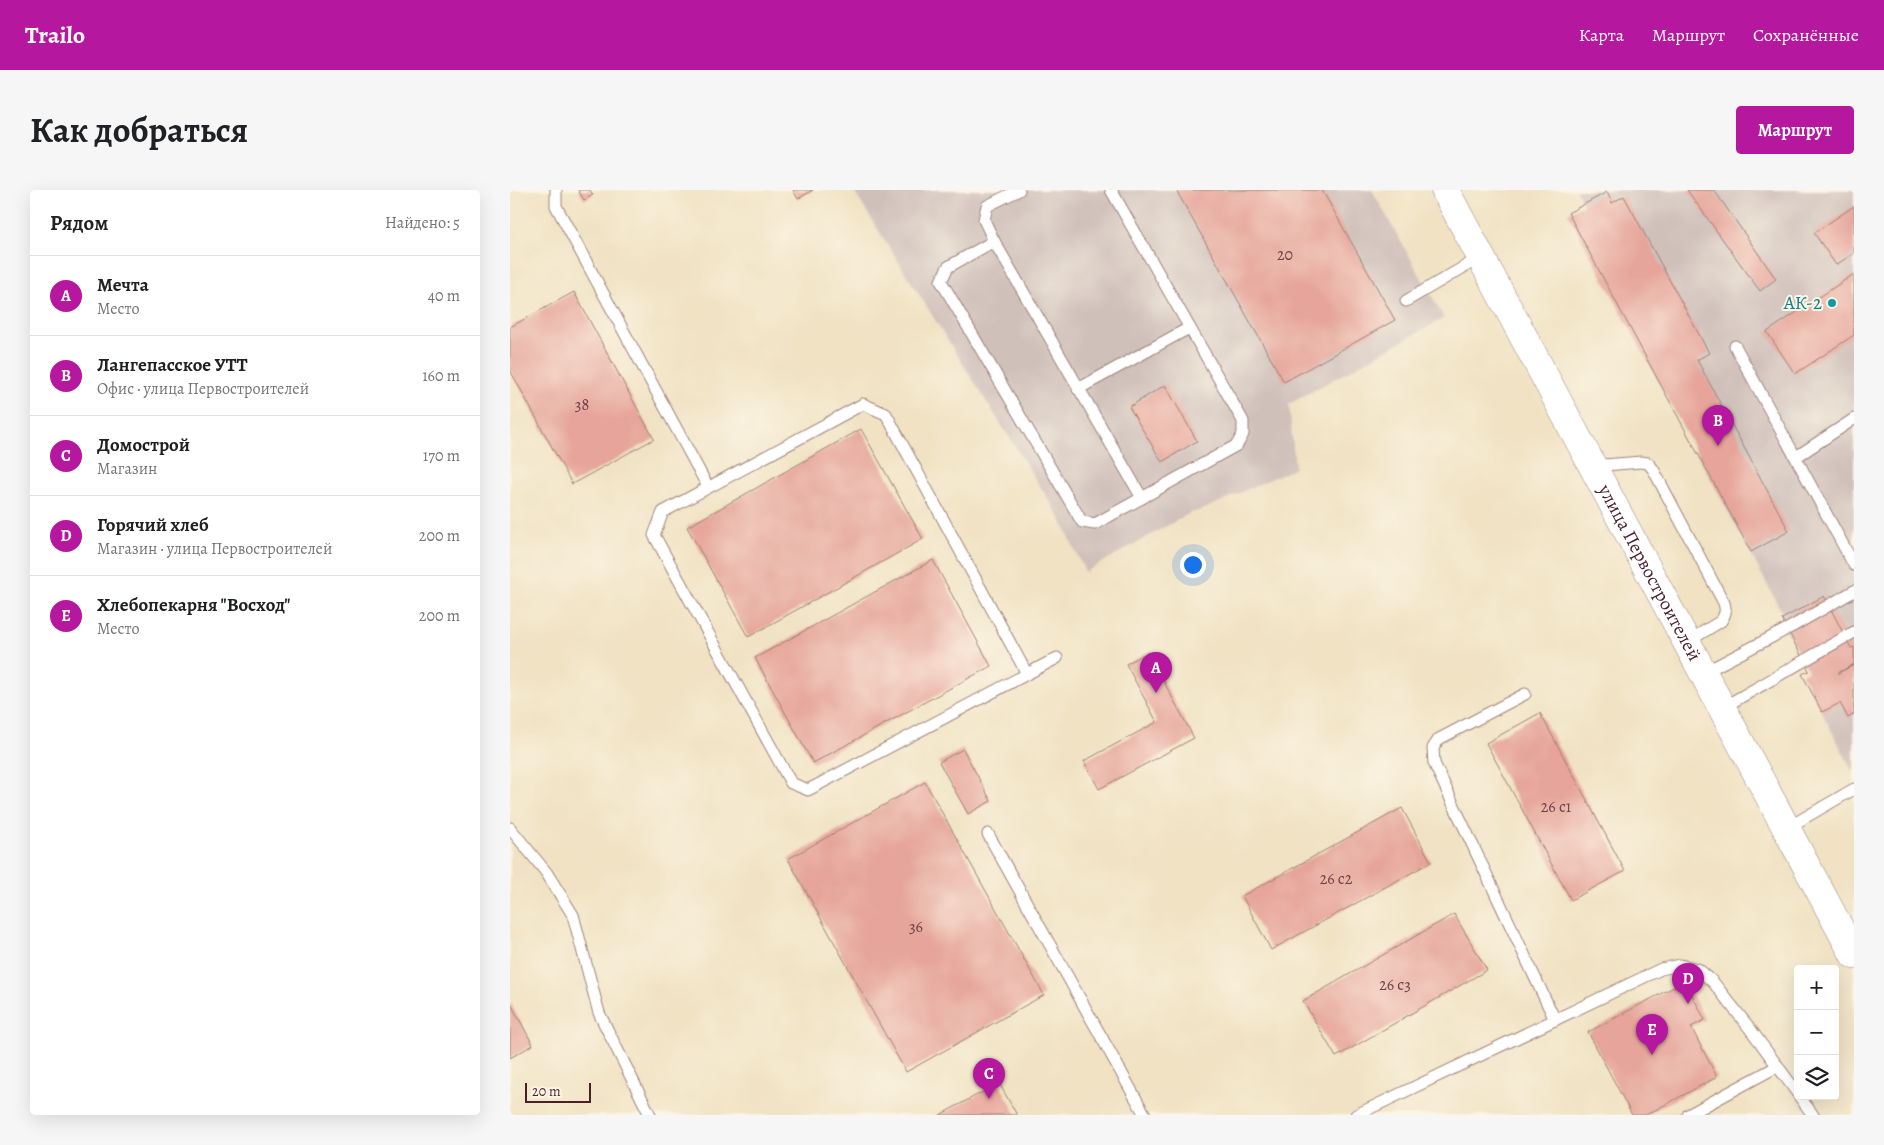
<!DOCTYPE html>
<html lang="ru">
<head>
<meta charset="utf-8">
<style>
  body { margin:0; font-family:Alegreya,serif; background:#f6f6f6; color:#202124 }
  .controls { position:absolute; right:15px; bottom:15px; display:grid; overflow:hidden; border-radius:5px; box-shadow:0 5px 20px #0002 }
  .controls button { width:45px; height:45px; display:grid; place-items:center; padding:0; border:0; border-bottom:1px solid #e0e0e0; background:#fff; color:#202124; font:25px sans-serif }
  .scale { position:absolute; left:15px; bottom:12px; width:66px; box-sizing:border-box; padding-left:5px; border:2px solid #4a1f2b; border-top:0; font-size:14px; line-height:18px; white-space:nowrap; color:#4a1f2b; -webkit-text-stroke:4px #fcf5e5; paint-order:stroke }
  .you { position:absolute; left:682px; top:374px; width:18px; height:18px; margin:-12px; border:4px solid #fff; border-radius:50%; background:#1a73e8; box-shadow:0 0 0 8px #1a73e833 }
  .badge { display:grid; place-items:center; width:32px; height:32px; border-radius:50%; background:#b5179e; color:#fff; font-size:16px; font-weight:700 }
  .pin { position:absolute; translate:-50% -41px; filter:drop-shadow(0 1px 2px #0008) }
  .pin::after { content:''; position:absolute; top:26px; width:18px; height:15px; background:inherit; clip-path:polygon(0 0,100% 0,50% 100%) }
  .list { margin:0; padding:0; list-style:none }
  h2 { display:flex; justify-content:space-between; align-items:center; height:65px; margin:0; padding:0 20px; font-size:21px }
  h2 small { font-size:16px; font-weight:400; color:#757577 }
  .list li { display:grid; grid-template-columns:32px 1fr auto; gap:15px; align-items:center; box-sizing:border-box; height:80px; padding:0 20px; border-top:1px solid #e0e0e0 }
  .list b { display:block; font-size:19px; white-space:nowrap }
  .list p { margin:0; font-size:16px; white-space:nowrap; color:#757577 }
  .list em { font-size:16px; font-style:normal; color:#757577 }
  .icon { flex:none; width:28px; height:28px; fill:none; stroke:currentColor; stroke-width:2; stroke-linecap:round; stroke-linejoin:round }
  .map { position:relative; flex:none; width:1344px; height:925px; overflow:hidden; border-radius:5px }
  header { display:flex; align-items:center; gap:30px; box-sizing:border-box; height:70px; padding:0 25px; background:#b5179e; color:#fff }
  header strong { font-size:24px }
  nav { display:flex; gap:28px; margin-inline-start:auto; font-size:18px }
  .intro { display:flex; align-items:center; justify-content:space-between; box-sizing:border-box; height:120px; padding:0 30px }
  h1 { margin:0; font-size:35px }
  .button { padding:12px 22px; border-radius:5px; background:#b5179e; color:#fff; font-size:18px; font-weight:700 }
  main { display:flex; gap:30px; padding:0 30px }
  aside { flex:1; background:#fff; border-radius:5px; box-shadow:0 5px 20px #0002 }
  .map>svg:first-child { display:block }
</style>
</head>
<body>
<header>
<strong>Trailo</strong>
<nav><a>Карта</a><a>Маршрут</a><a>Сохранённые</a></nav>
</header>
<div class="intro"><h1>Как добраться</h1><a class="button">Маршрут</a></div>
<main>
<aside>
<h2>Рядом<small>Найдено: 5</small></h2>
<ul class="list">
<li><span class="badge">A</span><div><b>Мечта</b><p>Место</p></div><em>40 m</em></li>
<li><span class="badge">B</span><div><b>Лангепасское УТТ</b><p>Офис · улица Первостроителей</p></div><em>160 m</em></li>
<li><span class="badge">C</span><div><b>Домострой</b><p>Магазин</p></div><em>170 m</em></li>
<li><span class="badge">D</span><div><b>Горячий хлеб</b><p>Магазин · улица Первостроителей</p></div><em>200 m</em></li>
<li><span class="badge">E</span><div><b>Хлебопекарня &quot;Восход&quot;</b><p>Место</p></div><em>200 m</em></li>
</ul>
</aside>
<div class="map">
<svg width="1344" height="925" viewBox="0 0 1344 925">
  <rect width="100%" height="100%" fill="#fcf5e5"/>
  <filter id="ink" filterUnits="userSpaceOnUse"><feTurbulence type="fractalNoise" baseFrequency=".02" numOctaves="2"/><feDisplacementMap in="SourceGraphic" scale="10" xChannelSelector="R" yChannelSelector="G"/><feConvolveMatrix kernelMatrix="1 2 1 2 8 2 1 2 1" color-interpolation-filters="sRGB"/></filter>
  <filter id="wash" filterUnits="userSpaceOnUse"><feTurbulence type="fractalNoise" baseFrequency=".0096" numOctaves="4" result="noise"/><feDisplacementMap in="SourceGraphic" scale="20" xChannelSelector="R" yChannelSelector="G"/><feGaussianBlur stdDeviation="1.12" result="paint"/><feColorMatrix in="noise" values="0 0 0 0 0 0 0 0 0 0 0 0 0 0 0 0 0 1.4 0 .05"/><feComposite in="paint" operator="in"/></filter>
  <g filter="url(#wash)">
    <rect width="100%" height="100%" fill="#f0e2c3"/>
    <g fill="#cfc0ba">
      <path d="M343 0H862L934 128 779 214 785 278 692 320 680 323 575 382 552 331Z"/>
      <path d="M1066 0H1344V579L1342 580 1292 484 1298 481 1270 429 1274 426 1058 23 1074 14Z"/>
    </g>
    <g id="blocks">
      <g fill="#e6a49a">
        <path d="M68 0H80L83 5 74 10Z"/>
        <path d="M283 0H303L288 9Z"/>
        <path d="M666 0H812L885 130 774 192Z"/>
        <path d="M1177 0H1204L1266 89 1250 101Z"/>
        <path d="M1097 2 1102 13 1114 6 1199 163 1187 170 1279 341 1241 362 1058 23Z"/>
        <path d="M1344 16V63L1326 75 1304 43Z"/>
        <path d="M1344 84V145L1285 184 1257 142Z"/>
        <path d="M64 102 144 249 62 294 0 180V137Z"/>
        <path d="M655 195 687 251 652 272 619 217Z"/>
        <path d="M351 239 413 349 238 447 177 337Z"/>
        <path d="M423 370 481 476 303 573 245 468Z"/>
        <path d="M1314 406 1341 458 1344 457V474L1328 483 1344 475V524L1338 528 1330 513 1312 522 1292 484 1299 481 1272 429Z"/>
        <path d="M638 462 684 548 589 599 574 571 647 532 616 474Z"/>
        <path d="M1030 523 1115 681 1061 710 976 553Z"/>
        <path d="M453 559 481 611 458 624 429 572Z"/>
        <path d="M415 592 534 805 396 882 278 669Z"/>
        <path d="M892 618 921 672 761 760 732 706Z"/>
        <path d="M944 724 977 780 826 867 793 811Z"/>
        <path d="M1175 791 1195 830 1181 837 1207 887 1136 925H1122L1078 842Z"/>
        <path d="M0 812 23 855 0 868Z"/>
        <path d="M489 893 507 925H430Z"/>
      </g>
    </g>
  </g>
  <g filter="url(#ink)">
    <use href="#blocks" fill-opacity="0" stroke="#9d8077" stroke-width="1"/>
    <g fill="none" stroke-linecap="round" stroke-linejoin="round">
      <defs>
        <g id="service">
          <path d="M46 0V16L198 297"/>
          <path d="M509 0 477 16 474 30 484 51 632 308"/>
          <path d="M484 51 438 77 431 91 572 332 585 334 727 255 733 244V231L601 0"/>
          <path d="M896 111 971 67"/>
          <path d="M1225 156 1344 375"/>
          <path d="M568 199 679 138"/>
          <path d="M1286 267 1344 229"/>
          <path d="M1082 276 1131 272 1138 273 1143 279 1214 413C1216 420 1216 424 1211 431L1177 452"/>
          <path d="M1193 483 1281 437 1344 401"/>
          <path d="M517 484 376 224 353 214 153 322 144 345 281 593 298 600 517 484 547 468"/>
          <path d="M1015 504 929 549 923 558 924 573 1045 830"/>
          <path d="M1212 518 1344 442"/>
          <path d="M0 638 36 682 63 725 89 823 140 925"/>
          <path d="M1277 638 1344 599"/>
          <path d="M478 644 635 925"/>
          <path d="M1289 906 1303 925"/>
          <path d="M846 925 1151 779 1170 775 1188 779 1203 792 1241 840 1288 904"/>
          <path d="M1178 925 1268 876"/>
        </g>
        <g id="tertiary">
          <path id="s1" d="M935 0 1344 765"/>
        </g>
      </defs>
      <use href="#service" stroke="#9d8077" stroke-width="13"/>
      <use href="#tertiary" stroke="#9d8077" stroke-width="29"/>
      <use href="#service" stroke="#fff" stroke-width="11"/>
      <use href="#tertiary" stroke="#fff" stroke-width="28"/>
    </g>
  </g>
  <circle fill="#0f9aa8" stroke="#fcf5e5" stroke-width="2" cx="1322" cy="113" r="5"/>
  <g text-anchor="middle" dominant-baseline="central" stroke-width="4" stroke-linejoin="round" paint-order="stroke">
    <g font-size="16" fill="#714047">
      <text x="775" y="65">20</text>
      <text x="72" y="215">38</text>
      <text x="1046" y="617">26 с1</text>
      <text x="826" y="689">26 с2</text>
      <text x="406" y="737">36</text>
      <text x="885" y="795">26 с3</text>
    </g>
    <g font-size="19" fill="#0d838f" stroke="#fcf5e5" text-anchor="end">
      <text x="1312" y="113">АК-2</text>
    </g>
    <g font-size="19" fill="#4a1f2b" stroke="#fcf5e5">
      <text stroke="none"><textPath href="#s1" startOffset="434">улица Первостроителей</textPath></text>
    </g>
  </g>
</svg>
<div class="controls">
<button>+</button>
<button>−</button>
<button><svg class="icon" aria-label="layers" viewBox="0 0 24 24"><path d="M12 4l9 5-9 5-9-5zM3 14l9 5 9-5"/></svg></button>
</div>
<div class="scale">20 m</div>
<div class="you"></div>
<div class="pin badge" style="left:646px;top:503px">A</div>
<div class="pin badge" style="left:1208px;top:256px">B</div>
<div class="pin badge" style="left:479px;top:909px">C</div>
<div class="pin badge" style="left:1178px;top:814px">D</div>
<div class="pin badge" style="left:1142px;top:865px">E</div>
</div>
</main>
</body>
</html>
